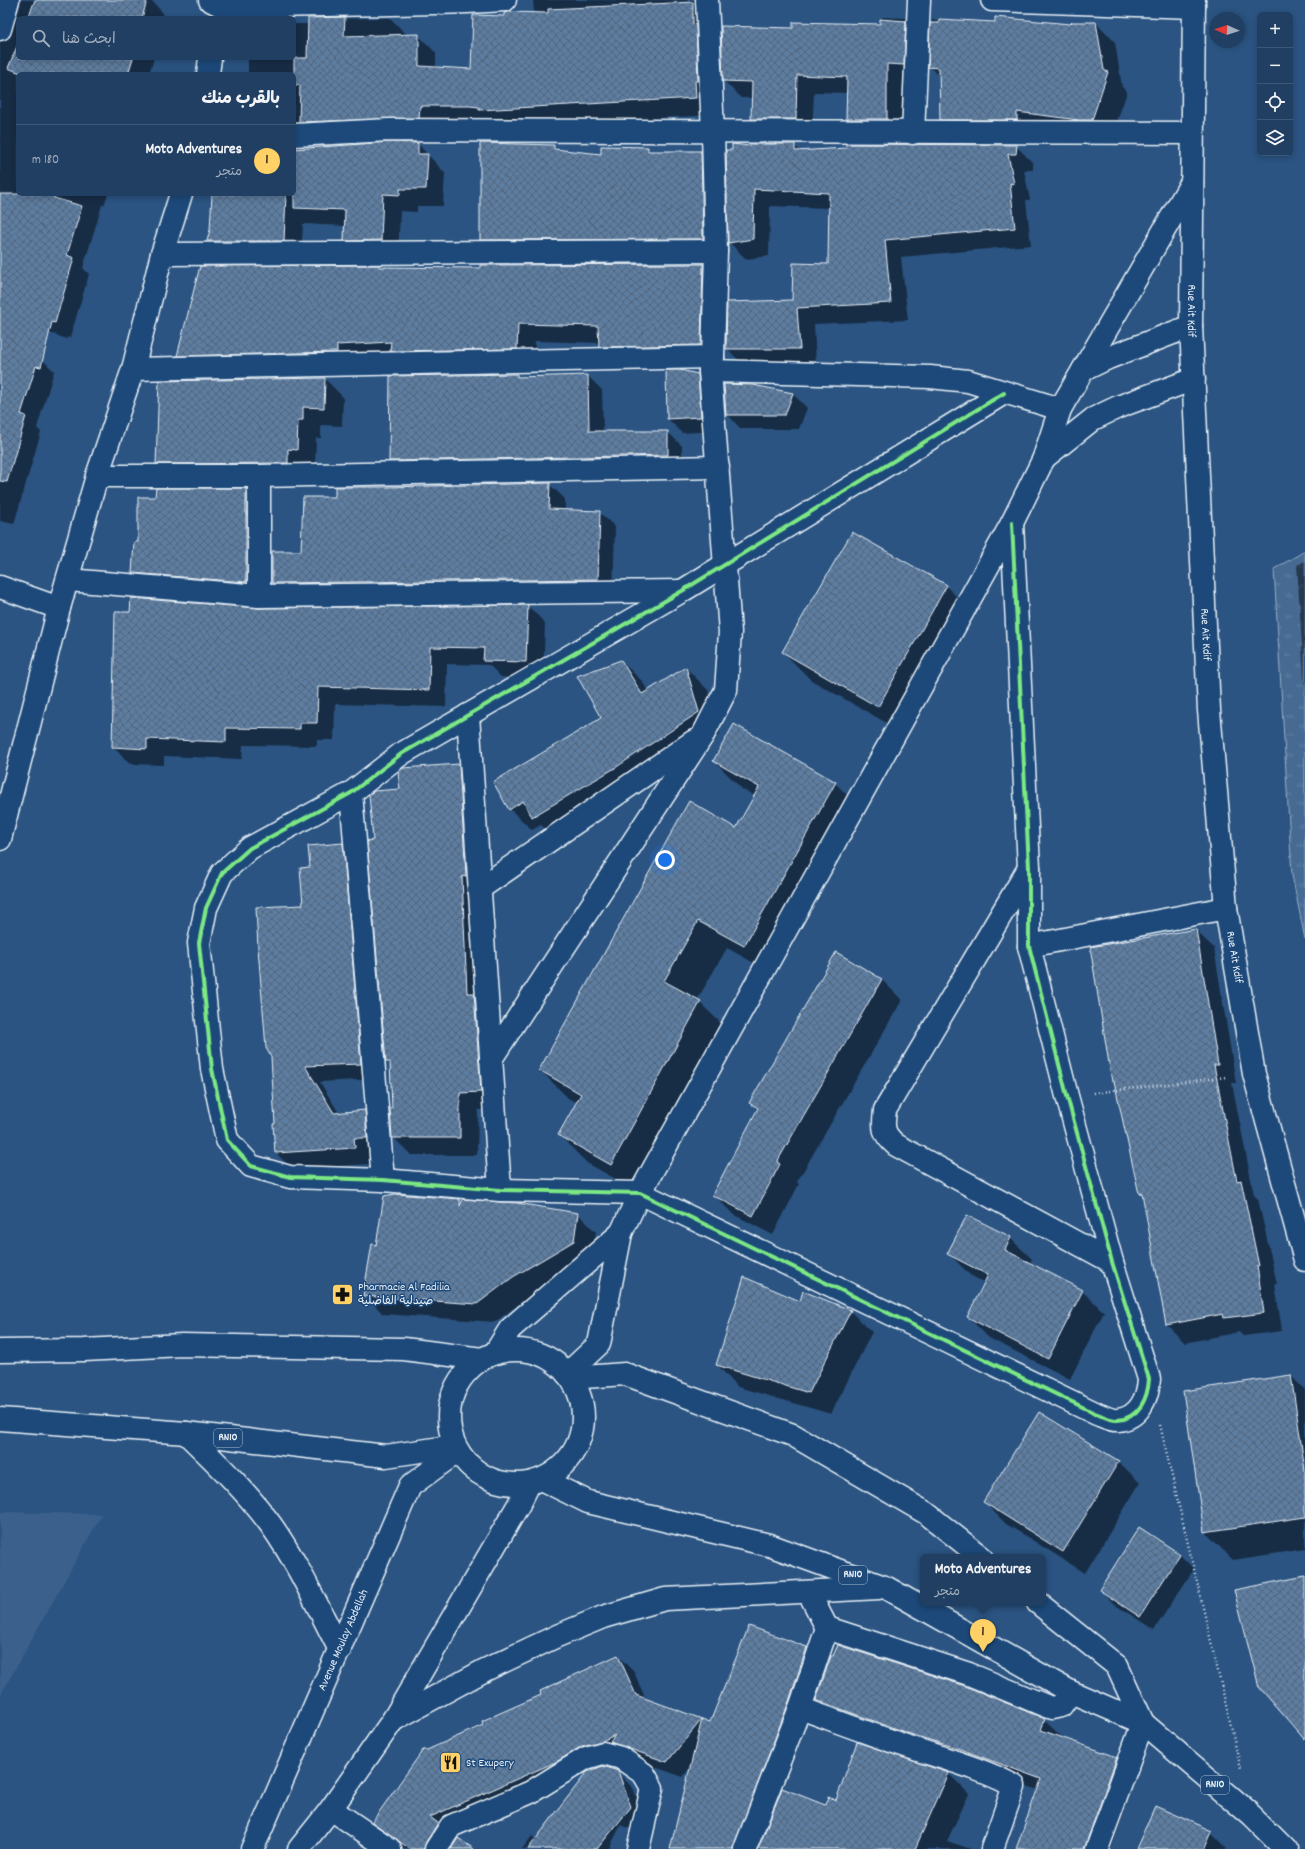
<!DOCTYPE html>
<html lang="ar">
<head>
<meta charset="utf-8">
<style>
  body { margin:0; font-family:Dekko,"Playpen Sans Arabic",sans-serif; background:#2d4a6b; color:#f1f3f6; direction:rtl }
  .controls { position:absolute; right:12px; top:12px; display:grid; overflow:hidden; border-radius:6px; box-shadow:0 2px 6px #0003 }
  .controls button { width:36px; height:36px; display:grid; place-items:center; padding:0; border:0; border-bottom:1px solid #3d5877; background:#203f62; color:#f1f3f6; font:20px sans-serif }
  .compass { position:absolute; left:1209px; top:12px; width:36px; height:36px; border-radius:50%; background:#203f62; box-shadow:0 2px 6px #0003; rotate:273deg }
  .you { position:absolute; left:665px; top:860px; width:14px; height:14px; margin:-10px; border:3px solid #fff; border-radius:50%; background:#1a73e8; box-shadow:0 0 0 6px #1a73e833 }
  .badge { display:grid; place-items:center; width:26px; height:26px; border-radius:50%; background:#ffd166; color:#111; font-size:13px; font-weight:700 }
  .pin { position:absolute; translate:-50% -33px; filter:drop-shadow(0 1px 2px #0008) }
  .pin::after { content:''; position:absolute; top:21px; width:14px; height:12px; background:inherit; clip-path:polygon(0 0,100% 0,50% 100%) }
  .popup { position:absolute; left:920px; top:1554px; width:126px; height:52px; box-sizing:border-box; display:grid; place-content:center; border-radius:6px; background:#203f62; filter:drop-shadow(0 1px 3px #0005); font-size:13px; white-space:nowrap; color:#a2afbe }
  .popup b { font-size:15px; color:#f1f3f6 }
  .popup::after { content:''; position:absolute; left:50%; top:100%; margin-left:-8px; border:8px solid transparent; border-top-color:#203f62 }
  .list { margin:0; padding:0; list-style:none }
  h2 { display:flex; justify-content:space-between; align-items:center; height:52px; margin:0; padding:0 16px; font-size:17px }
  h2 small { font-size:13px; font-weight:400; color:#a2afbe }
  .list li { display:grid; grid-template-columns:26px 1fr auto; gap:12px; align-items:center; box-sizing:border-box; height:72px; padding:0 16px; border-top:1px solid #3d5877 }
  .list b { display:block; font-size:15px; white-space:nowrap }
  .list p { margin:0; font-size:13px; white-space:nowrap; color:#a2afbe }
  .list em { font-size:13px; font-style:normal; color:#a2afbe }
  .icon { flex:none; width:22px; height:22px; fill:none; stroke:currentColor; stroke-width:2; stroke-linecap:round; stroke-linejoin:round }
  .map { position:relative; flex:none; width:1305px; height:1849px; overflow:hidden; direction:ltr }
  .search { position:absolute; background:#203f62; box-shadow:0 2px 6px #0003; left:16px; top:16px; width:280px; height:44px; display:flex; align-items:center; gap:10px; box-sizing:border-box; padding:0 14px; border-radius:6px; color:#a2afbe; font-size:15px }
  .panel { position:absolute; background:#203f62; box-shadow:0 2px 6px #0003; left:16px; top:72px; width:280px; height:124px; border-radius:6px; direction:rtl }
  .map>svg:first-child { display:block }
</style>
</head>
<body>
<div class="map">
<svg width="1305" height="1849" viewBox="0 0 1305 1849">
  <defs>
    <pattern id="park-tufts" width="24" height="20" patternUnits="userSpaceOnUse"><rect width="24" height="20" fill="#476b93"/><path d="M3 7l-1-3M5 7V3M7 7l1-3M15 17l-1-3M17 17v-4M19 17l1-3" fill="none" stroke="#6281a3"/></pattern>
    <pattern id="building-cross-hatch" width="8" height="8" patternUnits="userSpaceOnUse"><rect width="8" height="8" fill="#5d7da1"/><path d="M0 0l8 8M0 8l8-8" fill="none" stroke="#53657a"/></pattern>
  </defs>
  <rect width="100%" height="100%" fill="#2b5482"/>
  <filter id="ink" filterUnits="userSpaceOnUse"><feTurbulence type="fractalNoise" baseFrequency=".025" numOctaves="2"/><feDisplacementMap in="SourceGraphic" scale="8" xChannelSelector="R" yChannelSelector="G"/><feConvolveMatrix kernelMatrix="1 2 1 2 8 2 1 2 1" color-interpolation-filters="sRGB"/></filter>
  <g filter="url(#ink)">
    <path fill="#3a608b" d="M0 1512 102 1514 0 1696Z"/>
    <path fill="url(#park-tufts)" stroke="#98aec6" d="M1305 551V939L1292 875 1274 569Z"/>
    <g fill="#0007" fill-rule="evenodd">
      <path d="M0 0H151L163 13 162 18H18V58H154L149 74H18V194H108L104 205H102L83 268 89 274 70 338 67 337V339L0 316ZM21 3 10 38 3 42 14 7Z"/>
      <path d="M533 0H701L713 115 498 127 305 141 300 148 418 144 445 173 443 206H417V212L400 211 398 257 362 258 345 240 346 226 303 224 301 258H225L208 241 211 230 213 194H294V74H248V58H294V24H309V19L390 18 407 35H418L436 53V68L472 70 505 17 534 13Z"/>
      <path d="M882 17 905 18 922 36 920 82 904 80V136H865L847 119 848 93 814 92 812 136H769L752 118 753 98H741L724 81 794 29 881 25Z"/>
      <path d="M932 20 1071 25 1096 23 1115 42 1122 87 1127 92 1111 139 960 138 941 119 940 77 930 66Z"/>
      <path d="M794 145 801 152 1016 146 1033 163V170H1024L1030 200H1026L1031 245 901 257 908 320 814 324 816 366 744 365 727 349 793 301 829 265 830 208 770 206 769 256 746 259 729 242 751 147Z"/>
      <path d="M553 146 558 150 602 155 648 148 651 152H701L715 166 717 253 496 254 481 239Z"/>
      <path d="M702 265 720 282 718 362 617 364 600 346V343L535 341 534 366 195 373 178 355 379 266 381 268 481 269Z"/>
      <path d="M0 346 38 355 54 371 37 428 41 432 14 524 0 521Z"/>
      <path d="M667 371 697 375 712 389 715 431 682 433 668 419Z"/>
      <path d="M517 375 520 378 588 376 602 390 603 432H668L682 446V469L404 475 390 461Z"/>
      <path d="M325 379 343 397 342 426 321 425V438H316L315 468 175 481 157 463Z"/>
      <path d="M792 393 807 408 799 429H741L727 414Z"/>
      <path d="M549 484 565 499V511L599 512 615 527 613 595 288 598 272 583 302 552 388 488Z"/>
      <path d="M157 490H246L265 508V601L152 591 133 572 139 543 156 498Z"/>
      <path d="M1305 561V697L1297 565Z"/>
      <path d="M946 586 974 614 906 734 811 680 783 652Z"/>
      <path d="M528 606 545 623 543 679 501 677 489 665 447 664 446 707 335 704 334 740H317V746L243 745 242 759 164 756V765L130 764 113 747 259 610Z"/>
      <path d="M621 661 643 682 648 692 686 668 708 690 720 734 636 789 555 838 541 825 532 830 510 809 602 718Z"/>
      <path d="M714 761 835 783 863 811 772 973 727 948 697 1000 728 1030 639 1192 587 1163 559 1135 577 1103 568 1098 540 1070 736 829 755 796 742 789Z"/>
      <path d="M458 765 476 783 498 1109 478 1110 477 1155H411L393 1137 391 1066 387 1062 374 841 401 790Z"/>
      <path d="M342 844 358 860 376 1079 320 1082 339 1113 364 1111 380 1127 383 1154H370V1164L292 1169 276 1153V1125L304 905 311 868Z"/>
      <path d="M1195 930 1214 948 1236 1083H1232L1254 1195 1258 1199 1277 1284H1275L1282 1331 1243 1336 1239 1332 1185 1343 1167 1325 1144 1198 1140 1193 1116 1084 1113 1081Z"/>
      <path d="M837 953 882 980 902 1000 797 1182 799 1184 773 1235 733 1214 713 1194 758 1110 750 1103Z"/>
      <path d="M459 1200 462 1203 516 1204 578 1214 596 1232 592 1259 531 1295 495 1322 383 1314 365 1295 377 1246Z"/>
      <path d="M1010 1238 1032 1259 1030 1264 1082 1291 1104 1312 1070 1379 989 1338 968 1317 985 1283 970 1275 949 1254Z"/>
      <path d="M801 1302 850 1311 872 1332 831 1414 738 1387 717 1365Z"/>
      <path d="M1291 1376 1305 1390V1549L1233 1560 1205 1532Z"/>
      <path d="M1119 1462 1140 1483 1085 1573 1006 1524 984 1502Z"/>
      <path d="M1139 1529 1180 1555 1194 1569 1154 1630 1114 1604 1100 1590Z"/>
      <path d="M749 1627 807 1648 828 1669 1044 1720 1064 1739 1117 1758 1136 1778 1111 1849H1017L1038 1790 837 1720 816 1699 782 1789 826 1806 836 1801 858 1743 949 1774 969 1794 947 1841 971 1849H671L691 1766 683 1777 627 1757 623 1753 446 1833 447 1849H403L373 1822 427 1751 485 1725 618 1656 634 1672 646 1700 711 1723Z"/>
      <path d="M617 1772 633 1788 644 1816 634 1830 621 1825 609 1849H522L532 1836 536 1840Z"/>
      <path d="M1211 1832 1228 1849H1137Z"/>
    </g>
    <g fill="url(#building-cross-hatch)" stroke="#e8f1f8">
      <path d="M35 0H147L142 18H28Z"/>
      <path d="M693 2V24L696 25 698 81H695L696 98 479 110V107L470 106H420L419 118 299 122 300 85H294V58H307L308 18 345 17 344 36 419 34V66L471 69 473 15 504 16V13L509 12 548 13V9Z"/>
      <path d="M995 17 1070 24 1072 22H1096L1104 70 1108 72 1092 120H1079L1017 112V120H940L939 68 928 67 930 23H939V19L995 22Z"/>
      <path d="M880 19 906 21 904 65 887 64V119H846L847 77 797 75 796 119H751L752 82 723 81 721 26 793 28V22L880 24Z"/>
      <path d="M18 44V58H133L128 74H23L8 68Z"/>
      <path d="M389 142 418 143V154H428L426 189H400V195L383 194 381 240 344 241 345 210 294 208V149Z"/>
      <path d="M480 143 554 145V149L601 154V146L648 147V151H701L703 239 480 240Z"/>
      <path d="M732 144 750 146V144H795V151L846 148V144L1017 145 1016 154H1008L1014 184 1010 183 1015 228 885 240 891 303 797 308 800 349H726L727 302 792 300 793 263 828 264 829 193 754 189 753 239 728 243 726 150H732Z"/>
      <path d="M0 194H55L54 198 82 206 67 255 74 258 55 323 52 322 41 367 36 366 21 414 26 416 7 482 0 481Z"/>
      <path d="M212 194H286L284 241H207L210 230Z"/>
      <path d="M703 264 701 345 599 347 598 326 518 324 517 349 390 351 391 342 337 345V352L177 356 200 266 379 265V267L480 268V265Z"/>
      <path d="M666 370H680L698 374 701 417 667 419Z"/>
      <path d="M517 374V377L588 375 589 431H668V455L389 461 390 376Z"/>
      <path d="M325 378 324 408 303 407V420H298L297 450 288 449V463L156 464 159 381Z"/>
      <path d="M724 384 753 385 793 393 785 415H726Z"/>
      <path d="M550 483 549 509 600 511 598 579 272 583V551H301L303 497H335V487H388Z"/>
      <path d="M156 488H246V582L132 573 134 542H138V497H155Z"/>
      <path d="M852 532 947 585 878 707 782 652Z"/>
      <path d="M131 598 259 608 528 605 526 662 483 661 484 648 430 647 429 690 318 687 317 723H300V729L226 728V742L147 739V749L112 747 115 612H130Z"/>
      <path d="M621 660 642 694 686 667 699 712 615 768 532 817 523 801 509 810 493 782 601 718 577 676Z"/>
      <path d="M734 724 836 782 744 946 698 921 664 981 701 1001 611 1165 558 1135 581 1094 539 1070 689 801 736 828 759 787 713 761Z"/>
      <path d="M459 764 466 876 462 877 467 993H474L481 1092 460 1093V1138H392L390 1109 392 1108 390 1062H386L367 841 373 840 369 794 374 791 400 789 398 772 403 768Z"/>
      <path d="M343 843 361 1064 305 1066 334 1113 365 1110 367 1138H354L355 1148 275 1153 273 1124H275L271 1057 266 1048 258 948 256 907 303 905 300 868 310 867 308 846Z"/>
      <path d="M1196 929 1218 1065H1214L1237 1181 1241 1180 1259 1266H1257L1264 1313 1224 1318 1223 1314 1166 1325 1142 1193 1139 1194 1114 1081 1112 1082 1090 947Z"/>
      <path d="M836 952 882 979 777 1162 780 1164 753 1216 712 1195 758 1108 749 1103Z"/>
      <path d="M395 1194 460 1199V1206L463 1199 517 1203 578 1213 574 1241 513 1277 477 1304 363 1296 372 1244 376 1245 384 1196Z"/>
      <path d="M967 1215 1011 1237 1005 1250 1083 1290 1048 1359 967 1317 988 1275 947 1254Z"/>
      <path d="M744 1277 800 1301 803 1291 851 1310 809 1393 716 1365Z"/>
      <path d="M1291 1375 1305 1470V1517L1204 1532 1183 1391Z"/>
      <path d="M1039 1412 1119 1461 1063 1552 983 1502Z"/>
      <path d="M1139 1527 1180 1554 1140 1617 1099 1590Z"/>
      <path d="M1305 1576V1740L1259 1687 1234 1590Z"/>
      <path d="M749 1626 807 1647 788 1704 733 1849H670L702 1719 710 1722Z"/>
      <path d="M838 1645 965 1686 1045 1719 1041 1730 1117 1757 1084 1849H1016L1041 1779 960 1749 913 1735 816 1700 831 1656H833Z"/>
      <path d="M618 1655 636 1695 702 1719 667 1762 610 1742 615 1735 602 1741 582 1746 558 1761 430 1817 438 1823 426 1842 424 1849H410L372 1822 423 1750H427L483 1725 482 1721 541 1695 540 1691Z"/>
      <path d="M857 1742 949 1773 915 1849H758L782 1788 825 1805 828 1797 836 1800Z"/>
      <path d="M603 1766 618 1771 631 1807 597 1849H528L587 1772Z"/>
      <path d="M1155 1806 1212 1831 1204 1849H1136Z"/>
      <path d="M458 1838 474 1849H451Z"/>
    </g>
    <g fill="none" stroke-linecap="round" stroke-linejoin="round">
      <defs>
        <g id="minor">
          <path d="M210 0 226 8C319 3 412 6 505 0"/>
          <path d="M992 0 1194 7"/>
          <path id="s1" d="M1194 0 1191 326 1209 710 1226 908 1254 1074 1305 1260"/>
          <path d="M0 29 8 0"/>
          <path d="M208 74 210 58"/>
          <path d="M913 133 919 0"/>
          <path d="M294 135 389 130 1192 133"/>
          <path d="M162 254 716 251"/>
          <path d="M133 369 713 357"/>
          <path d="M1083 370 1192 182"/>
          <path d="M710 371 930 377 968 381 1060 409"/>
          <path d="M1004 393 682 591 401 754 351 793 250 848 222 873 206 908 199 943 212 1069 227 1140 251 1166 290 1177 383 1180 500 1190 640 1193 1097 1414C1103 1416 1111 1421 1118 1420 1139 1418 1148 1398 1149 1379L1112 1262 1067 1096 1029 946V868L1012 523"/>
          <path d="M1044 458 1093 419 1118 407 1194 379"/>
          <path d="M97 476H259L718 467"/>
          <path d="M68 580 259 596 682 591"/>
          <path d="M0 587 59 608"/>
          <path d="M259 596V476"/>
          <path d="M468 715 500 1190"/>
          <path d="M351 793 383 1180"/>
          <path d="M0 839 59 608 97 476 133 369 162 254 181 194"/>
          <path d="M1029 868 885 1110C883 1127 882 1133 896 1145L1112 1262"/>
          <path d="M479 889 694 741"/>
          <path d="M1029 946 1226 908"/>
          <path d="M491 1059 703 735 726 690 730 632 710 371 713 357 716 251 713 132 707 0"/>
          <path d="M495 1353 510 1329 621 1233"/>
          <path d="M567 1374 599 1344 621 1233 640 1193 1012 523 1044 458 1060 409 1083 370 1108 358 1191 326"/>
          <path d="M827 1628 969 1674 1046 1706 1052 1708 1061 1706 1071 1692"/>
          <path d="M800 1708C836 1721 873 1735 909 1747 945 1759 981 1768 1014 1786L992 1849"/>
          <path d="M331 1809 390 1849"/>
          <path d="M436 1849 451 1826 531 1792 586 1758 603 1753 621 1758 644 1774 652 1788 638 1849"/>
          <path d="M745 1849 800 1708 827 1628 809 1593"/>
          <path d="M1097 1849 1143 1723"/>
        </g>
        <g id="major">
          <circle cx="516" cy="1417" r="67"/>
          <path d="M0 1351 84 1350 182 1345 404 1349 482 1359"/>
          <path d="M571 1378 625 1374 793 1435 926 1513 981 1557"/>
          <path d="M0 1419 186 1433 386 1456 455 1446"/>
          <path d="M186 1433C216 1462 246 1491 271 1525 298 1563 318 1608 340 1650"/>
          <path d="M543 1480 588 1502 769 1545 887 1588 1071 1692 1143 1723 1252 1816 1285 1849"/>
          <path d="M1038 1603 1117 1666 1143 1723"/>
          <path d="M393 1720 485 1670 557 1636 603 1617 665 1599 879 1588"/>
          <path id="s2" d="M252 1849 260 1832 410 1486 458 1451"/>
          <path d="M299 1849 331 1809 393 1720 519 1504 529 1484"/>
        </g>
      </defs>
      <use href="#minor" stroke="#e8f1f8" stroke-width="25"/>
      <use href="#major" stroke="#e8f1f8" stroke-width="25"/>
      <g stroke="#e8f1f8" stroke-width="2.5" stroke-dasharray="1 3" stroke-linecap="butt">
        <path d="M1093 1093 1227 1077"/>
        <path d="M1160 1425 1241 1769"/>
      </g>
      <use href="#minor" stroke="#1f4a7a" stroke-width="22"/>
      <use href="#major" stroke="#1f4a7a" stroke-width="22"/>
      <defs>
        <path id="cycleway" d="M1004 393 682 591 401 754 351 793 250 848 222 873 206 908 199 943 212 1069 227 1140 251 1166 290 1177 383 1180 500 1190 640 1193 1097 1414C1103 1416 1111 1421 1118 1420 1139 1418 1148 1398 1149 1379L1112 1262 1067 1096 1029 946V868L1012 523"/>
      </defs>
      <use href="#cycleway" stroke="#1f4a7a" stroke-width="6"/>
      <use href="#cycleway" stroke="#7ce984" stroke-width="4"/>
    </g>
  </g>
  <defs>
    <symbol id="pharmacy-square" viewBox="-11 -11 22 22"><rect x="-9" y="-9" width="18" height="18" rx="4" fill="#ffd166" stroke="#1f4a7a"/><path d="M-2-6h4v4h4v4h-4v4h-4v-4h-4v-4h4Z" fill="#111"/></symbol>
    <symbol id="restaurant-square" viewBox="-11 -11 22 22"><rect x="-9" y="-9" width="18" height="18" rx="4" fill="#ffd166" stroke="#1f4a7a"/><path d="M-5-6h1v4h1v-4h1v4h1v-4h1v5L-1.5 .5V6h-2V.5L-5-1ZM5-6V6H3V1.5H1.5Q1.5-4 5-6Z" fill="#111"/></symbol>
  </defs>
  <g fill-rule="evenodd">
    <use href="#pharmacy-square" x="330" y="1282" width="25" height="25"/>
    <use href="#restaurant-square" x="438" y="1750" width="25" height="25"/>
  </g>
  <g text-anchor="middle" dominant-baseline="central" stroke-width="3" stroke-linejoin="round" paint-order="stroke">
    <g fill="#1f4a7a" stroke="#acbfd2" stroke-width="1">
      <rect x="214" y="1429" width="28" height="18" rx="3"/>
      <rect x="839" y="1566" width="28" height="18" rx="3"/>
      <rect x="1201" y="1776" width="28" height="18" rx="3"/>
    </g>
    <g font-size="11" font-weight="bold" fill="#e8f1f8">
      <text x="228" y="1438">RN10</text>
      <text x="853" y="1575">RN10</text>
      <text x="1215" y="1785">RN10</text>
    </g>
    <g font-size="12" fill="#e8f1f8" stroke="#1f4a7a">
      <text stroke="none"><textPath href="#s1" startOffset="311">Rue Ait Kdif</textPath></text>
      <text stroke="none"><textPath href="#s1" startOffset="635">Rue Ait Kdif</textPath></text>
      <text stroke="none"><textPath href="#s1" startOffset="959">Rue Ait Kdif</textPath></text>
      <text stroke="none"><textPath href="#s2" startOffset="228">Avenue Moulay Abdellah</textPath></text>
    </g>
    <g font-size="12" fill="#e8f1f8" stroke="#1f4a7a" text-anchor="start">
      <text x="358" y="1287">Pharmacie Al Fadilia<tspan x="358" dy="14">صيدلية الفاضلية</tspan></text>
      <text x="466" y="1763">St Exupery</text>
    </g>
  </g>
</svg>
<div class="controls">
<button>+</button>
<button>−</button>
<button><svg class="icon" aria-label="locate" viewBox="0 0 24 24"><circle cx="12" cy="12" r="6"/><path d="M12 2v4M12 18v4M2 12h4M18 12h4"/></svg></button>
<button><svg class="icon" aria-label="layers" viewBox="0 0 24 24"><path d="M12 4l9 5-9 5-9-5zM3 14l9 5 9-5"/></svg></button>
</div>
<svg class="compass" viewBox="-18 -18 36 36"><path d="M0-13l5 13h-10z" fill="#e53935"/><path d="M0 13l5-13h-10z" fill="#a2afbe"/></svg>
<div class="you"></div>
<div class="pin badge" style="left:983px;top:1652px">1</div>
<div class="popup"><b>Moto Adventures</b>متجر</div>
<div class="search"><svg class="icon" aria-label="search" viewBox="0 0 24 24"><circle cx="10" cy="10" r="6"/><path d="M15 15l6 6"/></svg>ابحث هنا</div>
<section class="panel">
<h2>بالقرب منك<small></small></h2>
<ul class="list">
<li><span class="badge">1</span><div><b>Moto Adventures</b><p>متجر</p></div><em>180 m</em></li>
</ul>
</section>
</div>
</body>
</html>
